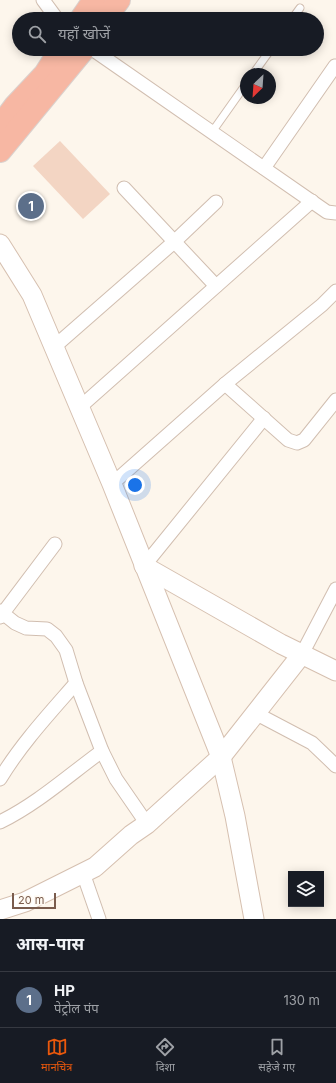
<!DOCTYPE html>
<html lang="hi">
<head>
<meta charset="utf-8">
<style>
  body { margin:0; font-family:Inter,"Noto Sans Devanagari",sans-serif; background:#20242c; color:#f1f3f6 }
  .controls { position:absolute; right:12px; bottom:12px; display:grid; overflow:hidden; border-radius:0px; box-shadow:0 2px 10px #0003 }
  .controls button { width:36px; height:36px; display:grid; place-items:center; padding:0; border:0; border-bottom:1px solid #363941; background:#171b24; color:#f1f3f6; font:20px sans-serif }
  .compass { position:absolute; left:240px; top:68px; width:36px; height:36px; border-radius:50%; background:#171b24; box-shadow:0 2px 10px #0003; rotate:205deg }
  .scale { position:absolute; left:12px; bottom:10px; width:44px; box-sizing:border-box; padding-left:4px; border:2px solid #7a5c4d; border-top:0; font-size:11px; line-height:14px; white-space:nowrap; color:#7a5c4d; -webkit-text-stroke:3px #fffaf3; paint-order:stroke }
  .you { position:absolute; left:135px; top:485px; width:14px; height:14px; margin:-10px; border:3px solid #fff; border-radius:50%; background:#1a73e8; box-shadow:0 0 0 6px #1a73e833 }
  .badge { display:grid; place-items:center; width:26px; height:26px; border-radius:50%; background:#ea580c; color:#fff; font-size:13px; font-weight:700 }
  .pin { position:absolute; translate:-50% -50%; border:2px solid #fff; box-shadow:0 1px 4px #0006 }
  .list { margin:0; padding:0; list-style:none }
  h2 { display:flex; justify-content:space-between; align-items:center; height:52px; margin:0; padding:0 16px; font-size:17px }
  h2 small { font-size:13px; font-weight:400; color:#9ea1a6 }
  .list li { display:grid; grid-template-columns:26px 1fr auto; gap:12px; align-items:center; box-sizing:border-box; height:56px; padding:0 16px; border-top:1px solid #363941 }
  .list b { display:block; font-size:15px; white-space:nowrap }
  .list p { margin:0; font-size:13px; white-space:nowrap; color:#9ea1a6 }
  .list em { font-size:13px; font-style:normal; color:#9ea1a6 }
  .icon { flex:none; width:22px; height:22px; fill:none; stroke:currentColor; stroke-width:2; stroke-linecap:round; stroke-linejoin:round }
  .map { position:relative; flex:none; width:336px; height:919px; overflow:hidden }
  .search { position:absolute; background:#171b24; box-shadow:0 2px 10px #0003; left:12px; right:12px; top:12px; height:44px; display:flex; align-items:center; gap:10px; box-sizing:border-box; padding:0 14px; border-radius:22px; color:#9ea1a6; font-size:15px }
  .sheet { height:108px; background:#171b24 }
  nav { display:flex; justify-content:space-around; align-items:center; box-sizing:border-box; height:56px; border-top:1px solid #363941; background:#171b24; font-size:11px; color:#9ea1a6 }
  nav a { display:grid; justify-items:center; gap:2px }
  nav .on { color:#ea580c }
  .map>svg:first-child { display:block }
</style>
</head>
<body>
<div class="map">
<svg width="336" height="919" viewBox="0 0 336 919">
  <rect width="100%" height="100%" fill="#fdf6ec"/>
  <path fill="#f3d5c3" d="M60 141 110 194 83 219 33 166Z"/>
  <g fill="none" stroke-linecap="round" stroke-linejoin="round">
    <defs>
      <g id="lane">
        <path d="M292 19 300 8"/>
        <path d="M253 74 271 49"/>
        <path d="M212 132 246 84"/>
      </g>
      <g id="street">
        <path d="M43 0 57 19"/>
        <path d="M92 49 327 212 336 213"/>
        <path d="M264 168 335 66"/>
        <path d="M124 188 216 286"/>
        <path d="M54 347 174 242 216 202"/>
        <path d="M225 384 288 440 297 443 304 440 336 400"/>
        <path d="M79 408 312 201"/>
        <path d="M112 484 225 384 322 305 336 291"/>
        <path d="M144 566 264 418"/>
        <path d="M0 611 15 623 26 628 47 629 56 636 66 650 76 683 102 751 116 779 147 824"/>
        <path d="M0 617 55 544"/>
        <path d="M302 654 336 589"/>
        <path d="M255 713 312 743 336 766"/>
        <path d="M0 779C21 744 49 714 76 683"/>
        <path d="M0 822C37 804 69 775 102 751"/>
        <path d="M83 873 99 919"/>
      </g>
      <g id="secondary">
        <path d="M0 244 32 295 112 484 221 757 235 816 254 919"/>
        <path d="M144 566 281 644 336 671"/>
        <path d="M0 910 25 902 95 867 131 835 147 824 221 757 302 654"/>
      </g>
      <g id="highway">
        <path d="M81 19 94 0"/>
        <path d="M105 19 119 0"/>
        <path d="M0 126 15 106 45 74 61 49"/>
        <path d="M0 151 84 49"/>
      </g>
    </defs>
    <use href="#lane" stroke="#d1beb0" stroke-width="9"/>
    <use href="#street" stroke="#d1beb0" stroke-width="15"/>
    <use href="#secondary" stroke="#d6c0b0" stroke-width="21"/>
    <use href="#highway" stroke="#dad1cd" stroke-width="24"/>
    <use href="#lane" stroke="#fff" stroke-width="7"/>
    <use href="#street" stroke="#fff" stroke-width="13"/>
    <use href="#secondary" stroke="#fff" stroke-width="19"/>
    <use href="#highway" stroke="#f7b7a3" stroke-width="22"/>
  </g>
</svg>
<div class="controls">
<button><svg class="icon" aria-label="layers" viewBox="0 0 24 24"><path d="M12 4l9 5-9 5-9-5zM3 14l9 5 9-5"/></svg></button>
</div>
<svg class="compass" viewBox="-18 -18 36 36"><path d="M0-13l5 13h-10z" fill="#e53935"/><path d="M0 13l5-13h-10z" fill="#9ea1a6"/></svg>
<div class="scale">20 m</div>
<div class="you"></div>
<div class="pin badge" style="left:31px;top:206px;background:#5c6f8a">1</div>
<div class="search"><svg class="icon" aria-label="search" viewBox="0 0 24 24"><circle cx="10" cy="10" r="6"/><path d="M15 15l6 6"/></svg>यहाँ खोजें</div>
</div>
<section class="sheet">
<h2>आस-पास<small></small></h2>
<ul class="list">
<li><span class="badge" style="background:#5c6f8a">1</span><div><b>HP</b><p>पेट्रोल पंप</p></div><em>130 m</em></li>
</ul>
</section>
<nav>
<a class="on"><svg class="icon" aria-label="map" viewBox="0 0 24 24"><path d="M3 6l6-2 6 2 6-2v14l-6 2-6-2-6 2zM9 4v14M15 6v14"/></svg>मानचित्र</a>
<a><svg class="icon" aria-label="directions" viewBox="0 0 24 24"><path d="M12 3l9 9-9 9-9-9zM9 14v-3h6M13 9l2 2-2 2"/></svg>दिशा</a>
<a><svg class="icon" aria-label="saved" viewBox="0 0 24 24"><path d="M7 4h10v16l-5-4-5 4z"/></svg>सहेजे गए</a>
</nav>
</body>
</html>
